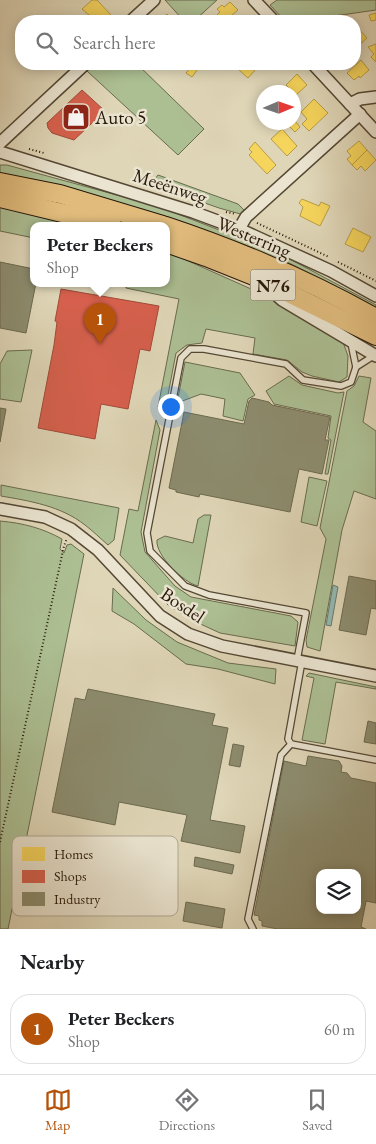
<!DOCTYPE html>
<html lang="en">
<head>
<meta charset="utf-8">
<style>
  body { margin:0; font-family:"EB Garamond",serif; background:#f2f2f2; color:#202124 }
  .controls { position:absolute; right:15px; bottom:15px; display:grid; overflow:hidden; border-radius:10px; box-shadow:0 2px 12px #0003 }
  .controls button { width:45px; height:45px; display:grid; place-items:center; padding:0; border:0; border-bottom:1px solid #e0e0e0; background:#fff; color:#202124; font:25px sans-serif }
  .compass { position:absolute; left:256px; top:85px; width:45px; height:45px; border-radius:50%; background:#fff; box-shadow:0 2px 12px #0003; rotate:88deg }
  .you { position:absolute; left:170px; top:406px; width:18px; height:18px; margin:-12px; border:4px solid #fff; border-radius:50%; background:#1a73e8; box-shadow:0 0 0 8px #1a73e833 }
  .badge { display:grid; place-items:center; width:32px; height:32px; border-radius:50%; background:#b45309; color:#fff; font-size:16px; font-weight:700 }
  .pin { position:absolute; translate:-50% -41px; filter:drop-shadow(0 1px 2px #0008) }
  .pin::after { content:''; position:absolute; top:26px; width:18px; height:15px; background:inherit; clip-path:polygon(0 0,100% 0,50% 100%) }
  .popup { position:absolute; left:30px; top:222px; width:140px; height:65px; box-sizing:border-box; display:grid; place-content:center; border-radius:10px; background:#fff; filter:drop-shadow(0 1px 4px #0005); font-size:16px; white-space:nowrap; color:#757577 }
  .popup b { font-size:19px; color:#202124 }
  .popup::after { content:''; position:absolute; left:50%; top:100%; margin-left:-10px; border:10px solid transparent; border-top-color:#fff }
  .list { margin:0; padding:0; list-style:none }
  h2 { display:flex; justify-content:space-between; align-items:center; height:65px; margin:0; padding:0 20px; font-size:21px }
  h2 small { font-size:16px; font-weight:400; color:#757577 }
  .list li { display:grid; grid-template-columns:32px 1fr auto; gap:15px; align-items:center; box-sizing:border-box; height:70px; margin:0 10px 10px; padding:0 10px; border:1px solid #e0e0e0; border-radius:20px }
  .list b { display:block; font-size:19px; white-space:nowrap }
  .list p { margin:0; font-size:16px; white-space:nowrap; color:#757577 }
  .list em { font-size:16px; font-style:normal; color:#757577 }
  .icon { flex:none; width:28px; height:28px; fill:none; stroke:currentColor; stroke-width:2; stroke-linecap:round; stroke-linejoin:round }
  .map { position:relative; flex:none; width:376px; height:929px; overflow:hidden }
  .search { position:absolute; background:#fff; box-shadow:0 2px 12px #0003; left:15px; right:15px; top:15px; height:55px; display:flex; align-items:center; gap:12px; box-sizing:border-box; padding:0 18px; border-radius:20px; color:#757577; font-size:19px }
  .sheet { height:145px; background:#fff }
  nav { display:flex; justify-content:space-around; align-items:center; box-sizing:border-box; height:70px; border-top:1px solid #e0e0e0; background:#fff; font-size:14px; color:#757577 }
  nav a { display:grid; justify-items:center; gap:2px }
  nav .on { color:#b45309 }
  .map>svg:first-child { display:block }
</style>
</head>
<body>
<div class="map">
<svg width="376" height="929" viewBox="0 0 376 929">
  <rect width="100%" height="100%" fill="#dfd6b7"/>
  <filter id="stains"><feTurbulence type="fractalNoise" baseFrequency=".004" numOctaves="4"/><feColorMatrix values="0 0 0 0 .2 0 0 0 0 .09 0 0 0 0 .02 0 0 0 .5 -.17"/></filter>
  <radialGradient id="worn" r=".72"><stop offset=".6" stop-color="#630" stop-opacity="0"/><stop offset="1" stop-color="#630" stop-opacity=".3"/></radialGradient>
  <g fill="#acbf93" stroke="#696b4e">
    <path d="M165 0H217L194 21H184Z"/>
    <path d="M277 0H376V10L320 18 316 21H285L270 5Z"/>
    <path d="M95 64H137L204 129 178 155 87 71Z"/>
    <path d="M0 165H7L157 206 227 233 286 257 376 305V312L343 293 335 286 283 260H271L0 176Z"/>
    <path d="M158 175 238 204 246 212 244 215 219 208 151 184Z"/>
    <path d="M0 205 56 218 62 222 72 225H34V238L0 231Z"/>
    <path d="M166 251 269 297 343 342 348 356 347 377 339 382 312 376 302 372 287 360 253 354 255 338 206 329 202 343 187 345 176 353 167 400 158 407 179 299 126 288V283H166Z"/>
    <path d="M32 350 21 402 0 399V364L7 351Z"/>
    <path d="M185 362 240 373 255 395 248 399 243 421 223 416 225 399 201 394 177 403Z"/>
    <path d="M289 376 302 385 338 393 344 392 328 474H325L331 440 328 438 331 416 274 404 266 391Z"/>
    <path d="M359 376 371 378 363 422 376 431V499L354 491 342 530 320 651 307 647 306 640 326 539 320 528 347 391 354 386Z"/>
    <path d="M156 420 160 430 141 532 145 552 175 586 191 597 291 616 298 622 295 646 220 633 194 621 168 605 120 555 129 509 138 511Z"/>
    <path d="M309 477 327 481 317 526 301 522Z"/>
    <path d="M1 485 119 508 114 540 108 545C101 539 93 531 85 525 61 506 30 501 1 496Z"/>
    <path d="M204 515H211L198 586C184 583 155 555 157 540L165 536 193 543 198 519Z"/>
    <path d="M0 521C23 523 42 528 62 539L60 549 64 553 67 545 71 544 84 554 8 929H0Z"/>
    <path d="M113 588 146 620 177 642 228 663 276 669 275 684 218 669 186 664 134 624 112 611Z"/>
    <path d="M309 673 376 687V689L336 682 325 744 302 740 314 678 306 676Z"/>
  </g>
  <path fill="#93b9b2" stroke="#67786e" d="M333 585 338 587 331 626 326 625Z"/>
  <g fill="#f6d55c" stroke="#b89c43">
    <path d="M92 0H97L111 15 104 21H96L82 9Z"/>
    <path d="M230 2 238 10 225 21H213L212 20 220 12 217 9 222 5 224 7Z"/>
    <path d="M376 13V20L371 21 369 15Z"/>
    <path d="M167 14 174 21H158Z"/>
    <path d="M357 27 367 38 359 45 355 41V28Z"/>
    <path d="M376 44V62L371 57 374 54 368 47Z"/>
    <path d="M361 60 369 70 360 78 359 76 354 80 347 73Z"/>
    <path d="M194 64 200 66 192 77 186 73Z"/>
    <path d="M240 64H256L253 67 256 69 248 78 238 69 242 65Z"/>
    <path d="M297 74 307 85 296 95 286 85Z"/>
    <path d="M314 99 328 113 309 131 302 124 307 119 301 112Z"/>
    <path d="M295 121 300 127 295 132 289 126Z"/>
    <path d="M282 129 297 146 287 156 271 139Z"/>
    <path d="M359 141 367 150 352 165 347 159 351 156 347 151Z"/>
    <path d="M255 142 276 165 267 174 249 155 252 152 249 149Z"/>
    <path d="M367 150 376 160 365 171 361 166 357 170 352 165Z"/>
    <path d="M302 199 319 206 321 202 330 206 320 226 300 216 303 207 299 203Z"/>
    <path d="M353 228 371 237 363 252 345 244Z"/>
  </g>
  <g fill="#d6604d" stroke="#a14a38">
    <path d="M82 90 105 111 74 140 52 133 48 128 47 123Z"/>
    <path d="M61 289 159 306 150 351 140 349 128 409 101 404 95 439 38 428 54 345 57 322 55 321Z"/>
  </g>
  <g fill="#8c8c6e" stroke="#6d694f" fill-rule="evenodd">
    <path d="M0 262 34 269V283H36L26 333 0 328Z"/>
    <path d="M252 398 269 402 272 405 330 417 325 440H329L322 474 299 469 290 512 200 494 199 497 176 492V490L169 488 184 412 244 424 249 401Z"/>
    <path d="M0 408 6 409 0 442Z"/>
    <path d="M349 576 376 581V609L371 608 366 635 339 630Z"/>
    <path d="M88 689 215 714 212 725 228 728 210 820 245 826 240 853 181 841 187 815 119 802 115 825 52 812 75 698 85 700Z"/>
    <path d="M368 721 376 723V744L364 742Z"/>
    <path d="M233 744 244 746 240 767 229 765Z"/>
    <path d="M308 756 339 761 342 766 341 772 347 773 351 778 376 783V903L366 901 361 927 366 929H278L262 926V921L259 920V916L254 915 284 761 306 766ZM320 873H357V910H320Z"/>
    <path d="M195 857 234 865 232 874 194 866Z"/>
    <path d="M186 902 225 909 222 928 183 921Z"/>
  </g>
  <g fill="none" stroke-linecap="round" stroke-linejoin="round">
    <defs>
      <g id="service">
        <path d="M356 367 375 355"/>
        <path d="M297 660 306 613 209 595 185 586 150 551 147 533 181 358 190 349H204L286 364 303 380 341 386 351 382 356 367 351 343"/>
        <path d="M302 661 288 739 291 744 376 760"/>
        <path d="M253 929 248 919 281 755 291 744"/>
      </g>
      <g id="minor">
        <path d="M254 0 274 21"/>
        <path d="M131 21 154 0"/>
        <path d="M313 64 376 132"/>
        <path d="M350 104 360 99 376 97"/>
        <path d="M0 143 85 64"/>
        <path d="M0 152 193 212 239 229 331 271 376 296"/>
        <path d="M239 229 246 217 360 114"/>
        <path d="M271 290 282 300 376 356"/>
        <path d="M0 509 45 517 71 529 98 550 160 616 188 634 222 646 376 676"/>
      </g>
      <g id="trunk">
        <path d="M0 182 60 194 163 225"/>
        <path d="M0 198 112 225"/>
        <path d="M166 226C238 250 310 281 376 318"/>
        <path d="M166 243 206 257 256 277 376 336"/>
      </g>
    </defs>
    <use href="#service" stroke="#544734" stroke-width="8"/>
    <use href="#minor" stroke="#544734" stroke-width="14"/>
    <use href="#trunk" stroke="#261708" stroke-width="20"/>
    <g stroke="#261708" stroke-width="2" stroke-dasharray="1 2.5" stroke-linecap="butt">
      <path d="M29 149 44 153"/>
      <path d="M226 212 236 214"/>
      <path d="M257 223 329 257"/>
      <path d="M338 262 376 281"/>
      <path d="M0 842 64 546 67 538"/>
    </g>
    <use href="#service" stroke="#eae4d0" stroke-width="5.5"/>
    <use href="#minor" stroke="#eae4d0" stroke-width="11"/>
    <use href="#trunk" stroke="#e0bb7c" stroke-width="18"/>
  </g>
  <defs>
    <symbol id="shop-square" viewBox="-11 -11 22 22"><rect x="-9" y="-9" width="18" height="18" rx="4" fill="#8f2418" stroke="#eae4d0"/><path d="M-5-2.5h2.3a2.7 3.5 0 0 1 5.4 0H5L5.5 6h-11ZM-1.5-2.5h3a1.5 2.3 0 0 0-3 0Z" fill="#fff"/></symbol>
  </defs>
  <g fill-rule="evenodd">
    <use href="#shop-square" x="60" y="101" width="32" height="32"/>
  </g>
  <g text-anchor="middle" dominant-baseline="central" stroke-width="5" stroke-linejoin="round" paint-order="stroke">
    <rect fill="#eae4d0" stroke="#615444" stroke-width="1" x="250.5" y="269.5" width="45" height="31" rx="4"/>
    <g font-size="18" font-weight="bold" fill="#261708">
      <text x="273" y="285">N76</text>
    </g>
    <g font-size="19" fill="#261708" stroke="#eae4d0" text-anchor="start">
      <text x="95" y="117">Auto 5</text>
    </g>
    <g font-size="19" fill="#261708" stroke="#eae4d0">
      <text transform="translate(170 186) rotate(18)">Meeënweg</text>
      <text transform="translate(254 237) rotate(23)">Westerring</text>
      <text transform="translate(183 605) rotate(34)">Bosdel</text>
    </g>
  </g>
  <rect x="12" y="836" width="166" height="80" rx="8" fill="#eae4d0" stroke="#afa694" stroke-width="1"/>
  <rect x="22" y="847" width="23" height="14" fill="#f6d55c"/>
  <rect x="22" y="870" width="23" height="13" fill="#d6604d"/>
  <rect x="22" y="892" width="23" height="14" fill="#8c8c6e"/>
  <g font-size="14" fill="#261708">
    <text x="54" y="859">Homes</text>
    <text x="54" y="881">Shops</text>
    <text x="54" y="904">Industry</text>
  </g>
  <rect width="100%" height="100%" filter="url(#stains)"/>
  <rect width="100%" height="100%" fill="url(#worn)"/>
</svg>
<div class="controls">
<button><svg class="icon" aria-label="layers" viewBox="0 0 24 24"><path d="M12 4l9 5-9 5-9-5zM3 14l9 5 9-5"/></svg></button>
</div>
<svg class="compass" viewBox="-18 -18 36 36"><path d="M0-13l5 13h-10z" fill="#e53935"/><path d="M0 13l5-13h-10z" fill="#757577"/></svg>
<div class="you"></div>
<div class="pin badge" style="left:100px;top:344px">1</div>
<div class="popup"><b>Peter Beckers</b>Shop</div>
<div class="search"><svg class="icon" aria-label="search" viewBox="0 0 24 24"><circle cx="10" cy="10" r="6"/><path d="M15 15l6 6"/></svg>Search here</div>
</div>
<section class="sheet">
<h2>Nearby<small></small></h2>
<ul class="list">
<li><span class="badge">1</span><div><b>Peter Beckers</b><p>Shop</p></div><em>60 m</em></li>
</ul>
</section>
<nav>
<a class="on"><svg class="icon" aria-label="map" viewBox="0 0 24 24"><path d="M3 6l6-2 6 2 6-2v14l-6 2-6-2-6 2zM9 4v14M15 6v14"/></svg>Map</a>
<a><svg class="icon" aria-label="directions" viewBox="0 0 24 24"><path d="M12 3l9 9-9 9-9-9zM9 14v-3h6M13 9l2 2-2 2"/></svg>Directions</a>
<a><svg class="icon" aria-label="saved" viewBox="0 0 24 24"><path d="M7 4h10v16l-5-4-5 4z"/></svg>Saved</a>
</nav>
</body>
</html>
